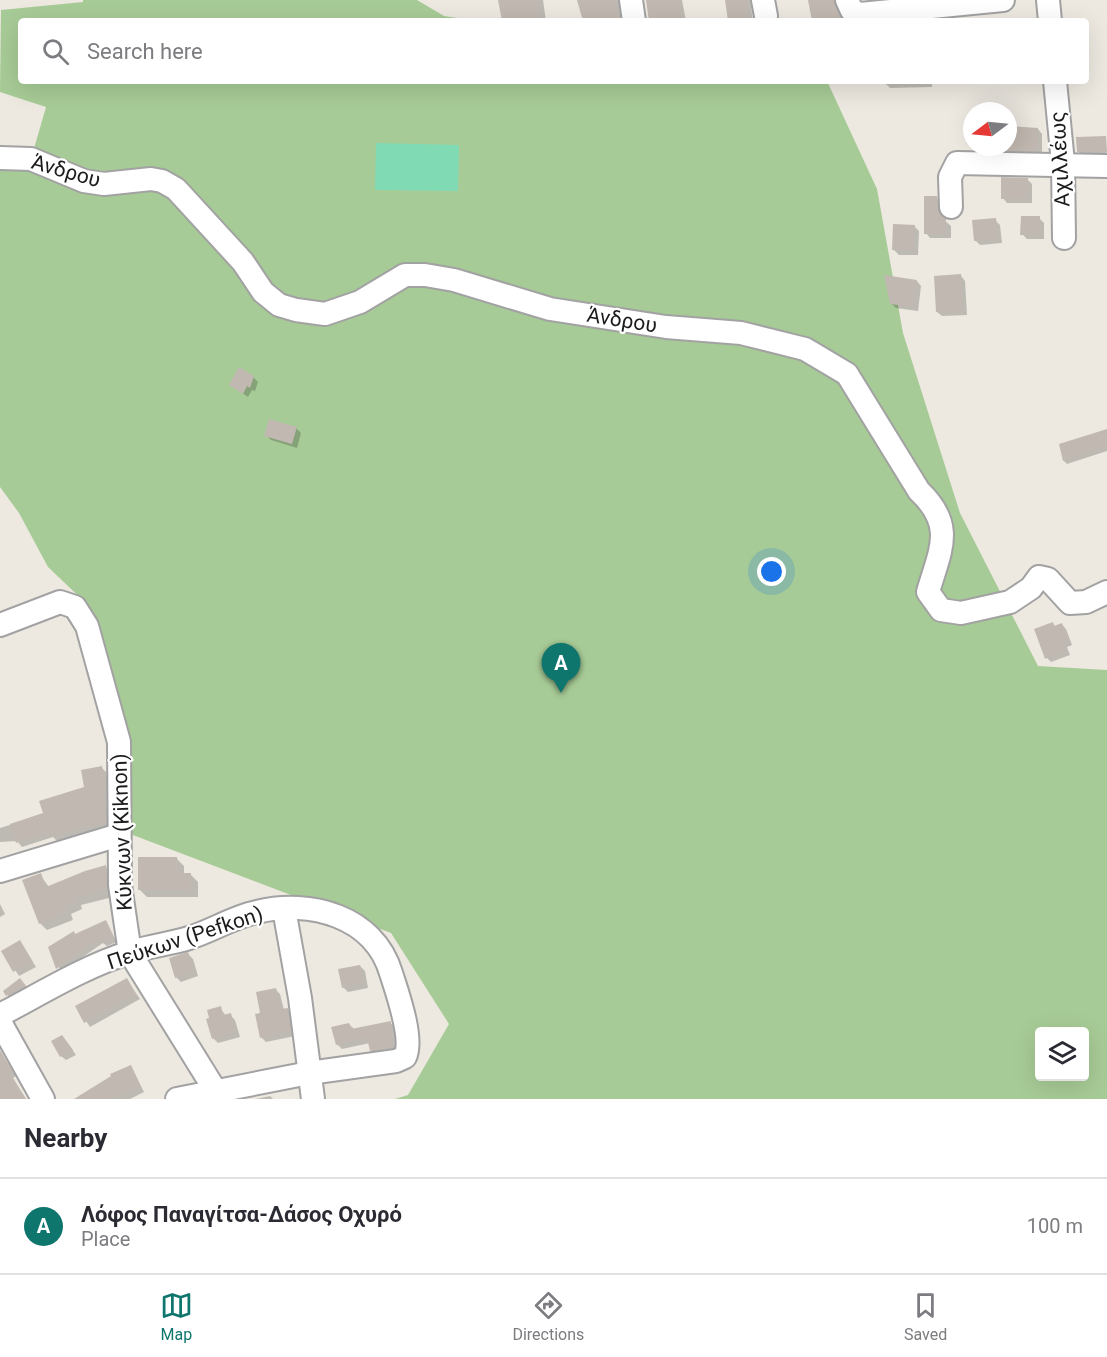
<!DOCTYPE html>
<html lang="en">
<head>
<meta charset="utf-8">
<style>
  body { margin:0; font-family:Roboto,sans-serif; background:#f7f7f7; color:#2b2b33 }
  .controls { position:absolute; right:18px; bottom:18px; display:grid; overflow:hidden; border-radius:6px; box-shadow:0 6px 24px #0002 }
  .controls button { width:54px; height:54px; display:grid; place-items:center; padding:0; border:0; border-bottom:2px solid #e1e1e2; background:#fff; color:#2b2b33; font:30px sans-serif }
  .compass { position:absolute; left:963px; top:102px; width:54px; height:54px; border-radius:50%; background:#fff; box-shadow:0 6px 24px #0002; rotate:254deg }
  .you { position:absolute; left:772px; top:572px; width:21px; height:21px; margin:-15px; border:4px solid #fff; border-radius:50%; background:#1a73e8; box-shadow:0 0 0 9px #1a73e833 }
  .badge { display:grid; place-items:center; width:39px; height:39px; border-radius:50%; background:#0f766e; color:#fff; font-size:20px; font-weight:700 }
  .pin { position:absolute; translate:-50% -50px; filter:drop-shadow(0 2px 3px #0008) }
  .pin::after { content:''; position:absolute; top:32px; width:21px; height:18px; background:inherit; clip-path:polygon(0 0,100% 0,50% 100%) }
  .list { margin:0; padding:0; list-style:none }
  h2 { display:flex; justify-content:space-between; align-items:center; height:78px; margin:0; padding:0 24px; font-size:26px }
  h2 small { font-size:20px; font-weight:400; color:#7c7c81 }
  .list li { display:grid; grid-template-columns:39px 1fr auto; gap:18px; align-items:center; box-sizing:border-box; height:96px; padding:0 24px; border-top:2px solid #e1e1e2 }
  .list b { display:block; font-size:22px; white-space:nowrap }
  .list p { margin:0; font-size:20px; white-space:nowrap; color:#7c7c81 }
  .list em { font-size:20px; font-style:normal; color:#7c7c81 }
  .icon { flex:none; width:33px; height:33px; fill:none; stroke:currentColor; stroke-width:2; stroke-linecap:round; stroke-linejoin:round }
  .map { position:relative; flex:none; width:1107px; height:1099px; overflow:hidden }
  .search { position:absolute; background:#fff; box-shadow:0 6px 24px #0002; left:18px; right:18px; top:18px; height:66px; display:flex; align-items:center; gap:15px; box-sizing:border-box; padding:0 21px; border-radius:6px; color:#7c7c81; font-size:22px }
  .sheet { height:174px; background:#fff }
  nav { display:flex; justify-content:space-around; align-items:center; box-sizing:border-box; height:84px; border-top:2px solid #e1e1e2; background:#fff; font-size:16px; color:#7c7c81 }
  nav a { display:grid; justify-items:center; gap:3px }
  nav .on { color:#0f766e }
  .map>svg:first-child { display:block }
</style>
</head>
<body>
<div class="map">
<svg width="1107" height="1099" viewBox="0 0 1107 1099">
  <rect width="100%" height="100%" fill="#ede9e1"/>
  <path fill="#a7cb96" fill-rule="evenodd" d="M83 0H417L444 16 478 21H21V81H827L877 189 903 333 960 513 1038 666 1107 670V1099H395L408 1095 449 1024 391 933 125 832 114 696 89 606 48 567 19 513 0 487V155L31 159 46 107 0 92 1 10 83 2ZM1040 1032H1084V1076H1040Z"/>
  <path fill="#80dbb5" d="M376 143 459 145 458 191 375 190Z"/>
  <g fill="#0003">
    <path d="M500 0H543L546 21H503Z"/>
    <path d="M578 0H619L625 21H584Z"/>
    <path d="M648 0H682L686 21H651Z"/>
    <path d="M727 0H750L753 21H730Z"/>
    <path d="M810 0H842L838 5 843 21H813Z"/>
    <path d="M883 81H932V87L890 88Z"/>
    <path d="M1008 128 1038 129 1042 134V155L1004 154 999 147H1008Z"/>
    <path d="M1105 138 1107 157 1083 156 1078 151Z"/>
    <path d="M1027 179 1032 184V203H1007L1003 198Z"/>
    <path d="M937 198 941 203 943 219 951 226V238H930L926 233Z"/>
    <path d="M1039 218 1044 223V239H1027L1022 234Z"/>
    <path d="M995 220 1000 225 1002 243 980 245 975 240Z"/>
    <path d="M915 227 919 231 918 255H899L894 250Z"/>
    <path d="M961 276 965 281 967 315 942 316 937 312Z"/>
    <path d="M917 281 921 286 918 311 896 308 891 303Z"/>
    <path d="M253 377 258 382 255 391 252 390 248 397 231 385Z"/>
    <path d="M296 428 301 433 297 448 271 440 266 435Z"/>
    <path d="M1107 431V451L1067 464 1064 461 1060 445Z"/>
    <path d="M1052 623 1056 627 1062 625 1066 629 1072 645 1067 647 1070 655 1051 662 1047 658Z"/>
    <path d="M101 767 106 772 110 791 108 798 110 829 94 830 57 841 53 837 22 847 17 841 0 842V828L45 814 86 788Z"/>
    <path d="M177 859 184 866V874H190L198 882V897H147L140 890Z"/>
    <path d="M106 867 113 874V897L81 905 82 909 71 914 73 920 47 930 40 923V875L49 887Z"/>
    <path d="M0 904 5 914 0 917Z"/>
    <path d="M105 922 117 942 107 946 103 943 61 972 50 948Z"/>
    <path d="M20 942 36 967 19 976 3 951Z"/>
    <path d="M188 954 193 959 198 976 181 982 176 977Z"/>
    <path d="M360 966 365 971 368 988 348 992 343 987Z"/>
    <path d="M127 980 140 999 90 1027 77 1007Z"/>
    <path d="M25 985 29 991 12 1000 5 992Z"/>
    <path d="M276 990 280 994 284 1010 287 1009 292 1014 295 1036 266 1042 261 1037 262 1015Z"/>
    <path d="M220 1008 226 1016 230 1015 235 1020 240 1037 218 1043 213 1038Z"/>
    <path d="M390 1023 395 1027 398 1052 376 1055 371 1050 370 1043 342 1049 337 1044 349 1024 354 1029Z"/>
    <path d="M66 1041 76 1055 66 1060 61 1056Z"/>
    <path d="M0 1051 16 1076 13 1078 26 1099H0Z"/>
    <path d="M131 1066 144 1092 130 1099H82Z"/>
    <path d="M270 1096 273 1099H256Z"/>
  </g>
  <g fill="#c1b8b1">
    <path d="M498 0H538L541 21H502Z"/>
    <path d="M577 0H614L620 21H583Z"/>
    <path d="M646 0H680L683 21H649Z"/>
    <path d="M725 0H746L749 21H728Z"/>
    <path d="M808 0H834L840 21H812Z"/>
    <path d="M1008 126 1038 128V151H1008Z"/>
    <path d="M1106 136 1107 152H1077L1076 137Z"/>
    <path d="M1001 177 1028 178V199H1001Z"/>
    <path d="M924 196H937L939 214 946 219V234H924Z"/>
    <path d="M1021 216H1040V235H1020Z"/>
    <path d="M996 218 998 239 974 241 972 220Z"/>
    <path d="M893 224 915 225 914 251 892 250Z"/>
    <path d="M961 274 963 311 936 312 934 276Z"/>
    <path d="M884 275 917 280 914 307 890 304Z"/>
    <path d="M239 367 254 376 250 388 247 386 243 394 229 385Z"/>
    <path d="M269 419 297 427 292 444 264 436Z"/>
    <path d="M1107 429V447L1063 461 1059 444Z"/>
    <path d="M1053 622 1054 626 1062 623 1069 640 1063 642 1066 650 1045 659 1034 629Z"/>
    <path d="M102 766 106 786 104 792 106 824 90 827V825L51 837 49 832 16 843 10 824 43 813 39 801 84 787 81 770Z"/>
    <path d="M138 857H177L178 873H191V890H138Z"/>
    <path d="M106 865 107 890 75 898 77 902 65 907 67 913 39 924 22 880 41 873 46 887 85 871Z"/>
    <path d="M106 920 114 937 102 943 100 938 56 969 48 947 74 931 75 934Z"/>
    <path d="M20 940 33 962 13 972 1 951Z"/>
    <path d="M188 952 195 972 175 978 169 958Z"/>
    <path d="M360 965 364 983 342 988 338 969Z"/>
    <path d="M20 978 26 986 6 996 3 991Z"/>
    <path d="M127 978 136 994 84 1023 75 1006Z"/>
    <path d="M276 988 281 1009 288 1008 291 1031 260 1038 255 1014 260 1013 256 992Z"/>
    <path d="M221 1006 223 1015 231 1013 236 1032 212 1039 206 1019 209 1018 207 1010Z"/>
    <path d="M391 1021 392 1048 370 1051 367 1038 336 1045 331 1027 349 1023 351 1029Z"/>
    <path d="M62 1035 73 1050 60 1057 51 1041Z"/>
    <path d="M0 1050 12 1071 9 1073 26 1099H0Z"/>
    <path d="M131 1065 141 1087 112 1099H74L111 1076 110 1074Z"/>
  </g>
  <g fill="none" stroke-linecap="round" stroke-linejoin="round">
    <defs>
      <g id="minor">
        <path d="M631 0 634 21"/>
        <path d="M763 0 766 16"/>
        <path d="M847 0 852 11 860 14 1003 0"/>
        <path d="M1048 0 1050 21"/>
        <path d="M1055 81 1063 163 1064 238"/>
        <path d="M0 158 31 159 84 181 104 184 151 179 162 181 176 189 243 262 263 292 279 305 296 310 325 314 360 302 405 275H425L454 280 550 309 666 327 741 333 805 349 847 374 919 491C956 526 940 550 928 592L941 610 961 613 1010 602 1031 588 1039 577 1048 579 1070 603 1086 602 1107 592"/>
        <path d="M951 207 950 177 957 163 1107 166"/>
        <path d="M0 625 60 602 75 607 87 626 119 742 120 885 130 953 215 1090"/>
        <path d="M0 871 119 835"/>
        <path d="M284 909 300 998 313 1099"/>
        <path d="M0 1015C42 993 85 966 131 952 150 946 170 944 189 938 212 931 233 917 257 912 310 899 374 916 391 973 397 992 414 1039 405 1057L396 1061 309 1073 177 1099"/>
        <path d="M0 1022 43 1099"/>
      </g>
    </defs>
    <use href="#minor" stroke="#a2a2a2" stroke-width="26"/>
    <use href="#minor" stroke="#fff" stroke-width="22"/>
  </g>
  <g text-anchor="middle" dominant-baseline="central" stroke-width="4.5" stroke-linejoin="round" paint-order="stroke">
    <g font-size="21" fill="#1b1b1b" stroke="#fff">
      <text transform="translate(1060 159) rotate(-93)">Αχιλλέως</text>
      <text transform="translate(66 171) rotate(16)">Άνδρου</text>
      <text transform="translate(622 320) rotate(9)">Άνδρου</text>
      <text transform="translate(122 832) rotate(-92)">Κύκνων (Kiknon)</text>
      <text transform="translate(185 938) rotate(-18)">Πεύκων (Pefkon)</text>
    </g>
  </g>
</svg>
<div class="controls">
<button><svg class="icon" aria-label="layers" viewBox="0 0 24 24"><path d="M12 4l9 5-9 5-9-5zM3 14l9 5 9-5"/></svg></button>
</div>
<svg class="compass" viewBox="-18 -18 36 36"><path d="M0-13l5 13h-10z" fill="#e53935"/><path d="M0 13l5-13h-10z" fill="#7c7c81"/></svg>
<div class="you"></div>
<div class="pin badge" style="left:561px;top:693px">A</div>
<div class="search"><svg class="icon" aria-label="search" viewBox="0 0 24 24"><circle cx="10" cy="10" r="6"/><path d="M15 15l6 6"/></svg>Search here</div>
</div>
<section class="sheet">
<h2>Nearby<small></small></h2>
<ul class="list">
<li><span class="badge">A</span><div><b>Λόφος Παναγίτσα-Δάσος Οχυρό</b><p>Place</p></div><em>100 m</em></li>
</ul>
</section>
<nav>
<a class="on"><svg class="icon" aria-label="map" viewBox="0 0 24 24"><path d="M3 6l6-2 6 2 6-2v14l-6 2-6-2-6 2zM9 4v14M15 6v14"/></svg>Map</a>
<a><svg class="icon" aria-label="directions" viewBox="0 0 24 24"><path d="M12 3l9 9-9 9-9-9zM9 14v-3h6M13 9l2 2-2 2"/></svg>Directions</a>
<a><svg class="icon" aria-label="saved" viewBox="0 0 24 24"><path d="M7 4h10v16l-5-4-5 4z"/></svg>Saved</a>
</nav>
</body>
</html>
